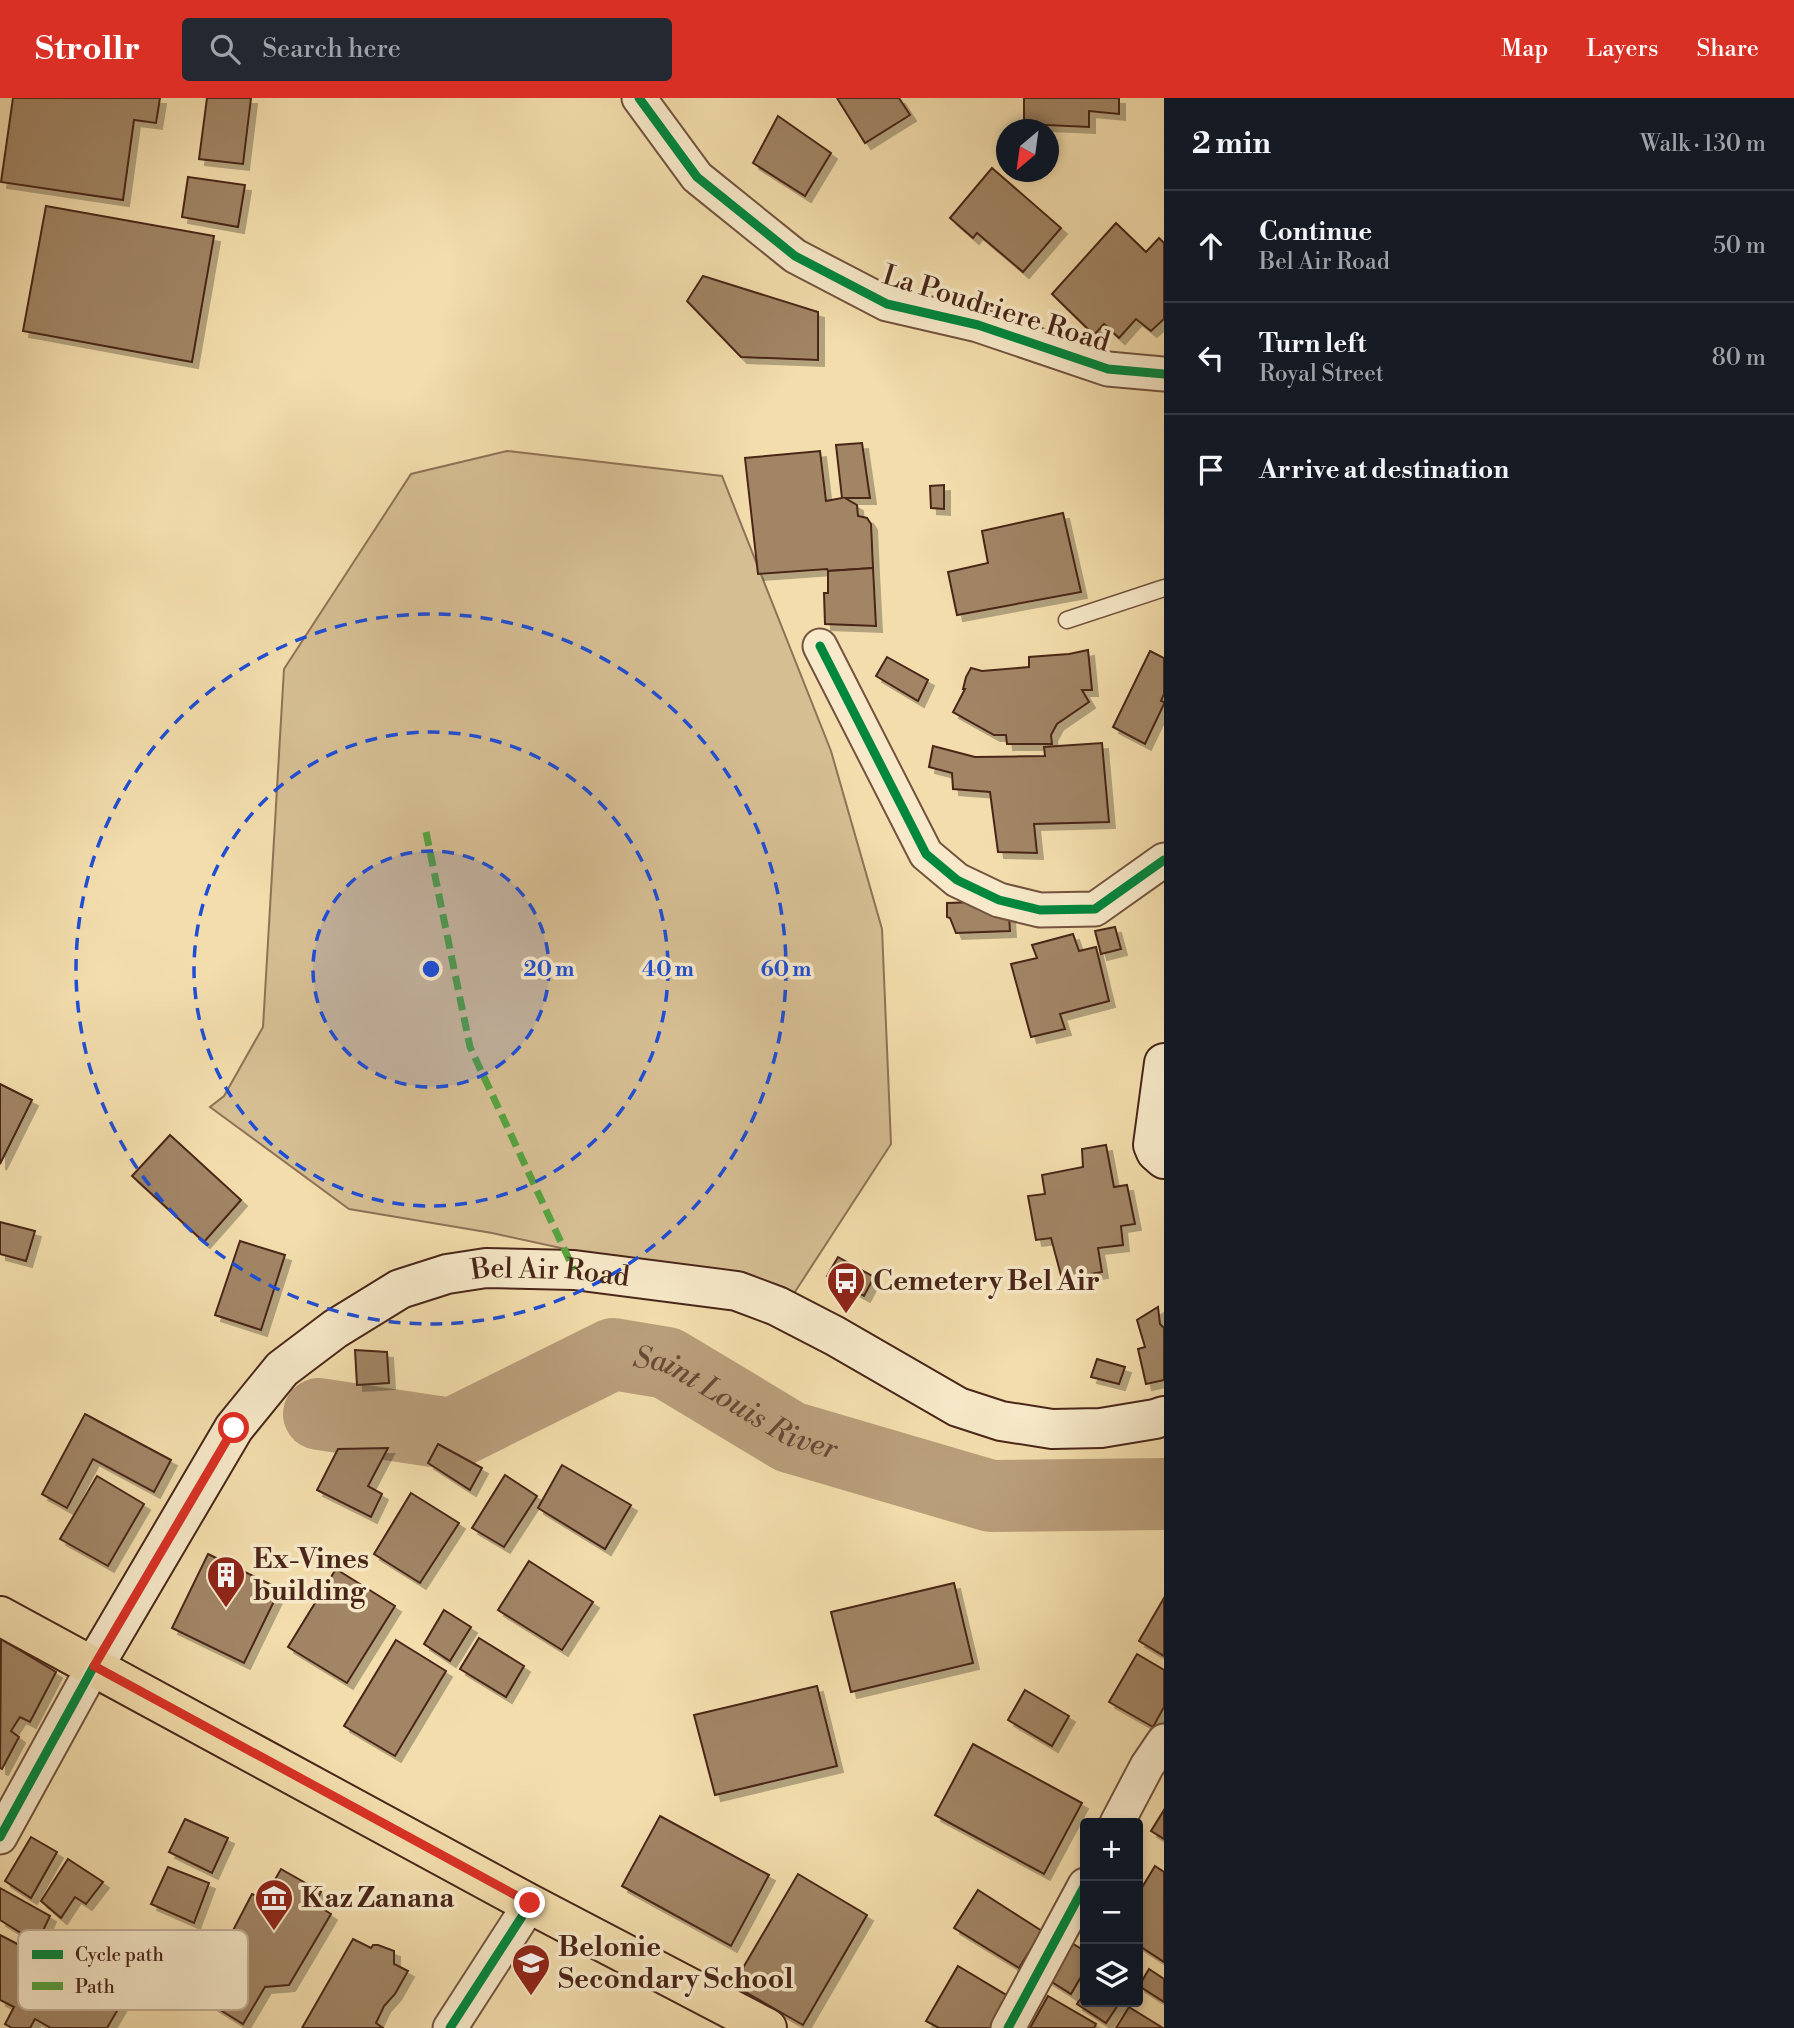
<!DOCTYPE html>
<html lang="en">
<head>
<meta charset="utf-8">
<style>
  body { margin:0; font-family:"Libre Bodoni",serif; background:#242831; color:#f1f3f6 }
  .controls { position:absolute; right:21px; bottom:21px; display:grid; overflow:hidden; border-radius:7px; box-shadow:0 4px 10px #0003 }
  .controls button { width:63px; height:63px; display:grid; place-items:center; padding:0; border:0; border-bottom:2px solid #363941; background:#171b24; color:#f1f3f6; font:35px sans-serif }
  .compass { position:absolute; left:996px; top:21px; width:63px; height:63px; border-radius:50%; background:#171b24; box-shadow:0 4px 10px #0003; rotate:209deg }
  .stop { position:absolute; width:21px; height:21px; margin:-16px; border:5px solid #d93025; border-radius:50%; background:#fff }
  .stop.end { background:#d93025; border-color:#fff; box-shadow:0 2px 7px #0008 }
  .list { margin:0; padding:0; list-style:none }
  h2 { display:flex; justify-content:space-between; align-items:center; height:91px; margin:0; padding:0 28px; font-size:30px }
  h2 small { font-size:23px; font-weight:400; color:#9ea1a6 }
  .list li { display:grid; grid-template-columns:46px 1fr auto; gap:21px; align-items:center; box-sizing:border-box; height:112px; padding:0 28px; border-top:2px solid #363941 }
  .list b { display:block; font-size:26px; white-space:nowrap }
  .list p { margin:0; font-size:23px; white-space:nowrap; color:#9ea1a6 }
  .list em { font-size:23px; font-style:normal; color:#9ea1a6 }
  .icon { flex:none; width:38px; height:38px; fill:none; stroke:currentColor; stroke-width:2; stroke-linecap:round; stroke-linejoin:round }
  .map { position:relative; flex:none; width:1164px; height:1930px; overflow:hidden }
  header { display:flex; align-items:center; gap:42px; box-sizing:border-box; height:98px; padding:0 35px; background:#d93025; color:#fff }
  header strong { font-size:33px }
  nav { display:flex; gap:38px; margin-inline-start:auto; font-size:24px }
  .search { width:490px; height:63px; background:#242831; display:flex; align-items:center; gap:18px; box-sizing:border-box; padding:0 24px; border-radius:7px; color:#9ea1a6; font-size:26px }
  main { display:flex }
  aside { flex:1; background:#171b24 }
  .map>svg:first-child { display:block }
</style>
</head>
<body>
<header>
<strong>Strollr</strong>
<div class="search"><svg class="icon" aria-label="search" viewBox="0 0 24 24"><circle cx="10" cy="10" r="6"/><path d="M15 15l6 6"/></svg>Search here</div>
<nav><a>Map</a><a>Layers</a><a>Share</a></nav>
</header>
<main>
<div class="map">
<svg width="1164" height="1930" viewBox="0 0 1164 1930">
  <defs>
    <filter id="shadow"><feDropShadow dx="6" dy="6" stdDeviation="0" flood-color="#0004"/></filter>
  </defs>
  <rect width="100%" height="100%" fill="#f3ddac"/>
  <filter id="stains"><feTurbulence type="fractalNoise" baseFrequency=".00286" numOctaves="4"/><feColorMatrix values="0 0 0 0 .2 0 0 0 0 .09 0 0 0 0 .02 0 0 0 .5 -.17"/></filter>
  <radialGradient id="worn" r=".72"><stop offset=".6" stop-color="#630" stop-opacity="0"/><stop offset="1" stop-color="#630" stop-opacity=".3"/></radialGradient>
  <path fill="#d6be93" stroke="#8f7256" stroke-width="2" d="M507 353 722 378 831 653 882 831 891 1046 791 1200 492 1135 349 1111 210 1009 224 998 263 929 284 571 411 376Z"/>
  <g fill="none" stroke-linecap="round" stroke-linejoin="round">
    <path stroke="#b99e7a" stroke-width="72" id="s1" d="M319 1316 452 1336 613 1256 667 1265 790 1339 991 1398 1164 1396"/>
  </g>
  <g fill="#a18565" stroke="#482519" stroke-width="2" filter="url(#shadow)">
    <path d="M13 0H160L156 25 134 22 123 102 1 84Z"/>
    <path d="M207 0H251L243 66 199 61Z"/>
    <path d="M837 0H899L910 17 865 45Z"/>
    <path d="M1024 0H1119V16L1089 13V29L1024 26Z"/>
    <path d="M778 18 831 55 805 98 753 65Z"/>
    <path d="M992 70 1061 130 1023 174 977 135 973 140 950 120Z"/>
    <path d="M188 79 245 87 238 129 182 119Z"/>
    <path d="M46 108 214 138 192 264 23 233Z"/>
    <path d="M1116 125 1146 154 1159 140 1164 145V221L1151 233 1136 221 1119 240 1104 226 1094 237 1052 196Z"/>
    <path d="M703 178 818 214V262L741 259 687 203Z"/>
    <path d="M862 345 870 400H845L857 407 858 418 867 420 871 426 873 470 828 473 827 471 758 476 745 360 820 353 826 403 842 400 836 347Z"/>
    <path d="M944 387V411L931 410 930 388Z"/>
    <path d="M1063 415 1081 494 957 517 948 474 988 465 982 433Z"/>
    <path d="M873 470 876 528 825 526 824 495H828V473Z"/>
    <path d="M1088 552 1092 592H1082L1089 604 1057 626 1051 637 1052 646H1007L1006 637H994L953 614 965 591H963L966 579 971 570 982 573 1029 569V559L1069 556Z"/>
    <path d="M1150 553 1164 560V596L1161 603 1164 604V606L1145 646 1113 629Z"/>
    <path d="M887 559 928 582 918 603 876 578Z"/>
    <path d="M1102 645 1109 724 1034 726 1037 755 998 754 990 694 953 691 952 675 929 669 933 648 975 659 1045 658 1044 649Z"/>
    <path d="M1008 803 1010 833 956 835 950 820 947 819V805Z"/>
    <path d="M1115 829 1121 851 1101 856 1095 833Z"/>
    <path d="M1073 836 1079 853 1096 849 1109 903 1060 916 1065 931 1031 939 1011 866 1037 860 1032 847Z"/>
    <path d="M0 986 32 1002 0 1066Z"/>
    <path d="M170 1037 241 1102 204 1144 132 1078Z"/>
    <path d="M1106 1047 1114 1089 1127 1087 1135 1126 1121 1128 1123 1147 1098 1150 1102 1174 1062 1181 1051 1140 1036 1142 1028 1098 1045 1096 1042 1077 1083 1069 1082 1051Z"/>
    <path d="M0 1124 35 1133 26 1163 0 1156Z"/>
    <path d="M240 1143 285 1157 261 1232 215 1217Z"/>
    <path d="M838 1159 874 1179 864 1198 827 1178Z"/>
    <path d="M1158 1209 1160 1226 1164 1230V1282L1146 1286 1138 1251 1145 1249 1137 1222Z"/>
    <path d="M355 1252 387 1254 389 1285 357 1287Z"/>
    <path d="M1097 1261 1125 1269 1119 1286 1091 1279Z"/>
    <path d="M85 1316 171 1362 154 1394 93 1361 67 1410 42 1396Z"/>
    <path d="M438 1346 482 1370 470 1392 428 1365Z"/>
    <path d="M388 1350 368 1388 382 1396 371 1419 317 1392 338 1351Z"/>
    <path d="M562 1367 631 1407 605 1451 538 1410Z"/>
    <path d="M505 1377 537 1398 504 1449 472 1430Z"/>
    <path d="M97 1378 144 1406 108 1468 60 1441Z"/>
    <path d="M411 1395 459 1425 420 1485 374 1456Z"/>
    <path d="M208 1456 280 1491 244 1565 172 1530Z"/>
    <path d="M529 1463 593 1504 562 1552 498 1512Z"/>
    <path d="M336 1471 395 1508 347 1585 288 1549Z"/>
    <path d="M954 1485 973 1565 851 1594 831 1514Z"/>
    <path d="M1164 1500V1558L1139 1543Z"/>
    <path d="M444 1512 471 1529 450 1563 424 1546Z"/>
    <path d="M479 1540 524 1568 506 1599 460 1571Z"/>
    <path d="M1 1541 56 1574 30 1624 20 1619 11 1633 19 1639 2 1671 0 1670Z"/>
    <path d="M396 1542 446 1573 395 1658 344 1628Z"/>
    <path d="M1137 1556 1164 1572V1609L1153 1629 1109 1604Z"/>
    <path d="M817 1588 837 1668 715 1697 694 1617Z"/>
    <path d="M1025 1592 1069 1618 1052 1648 1008 1622Z"/>
    <path d="M973 1646 1082 1705 1044 1776 935 1717Z"/>
    <path d="M1164 1712V1741L1151 1733Z"/>
    <path d="M660 1718 769 1777 731 1848 622 1788Z"/>
    <path d="M185 1721 228 1740 212 1775 169 1754Z"/>
    <path d="M31 1739 57 1754 31 1800 5 1783Z"/>
    <path d="M68 1761 103 1784 86 1806 75 1799 61 1820 41 1803Z"/>
    <path d="M1155 1768 1164 1774V1864L1138 1847V1796Z"/>
    <path d="M168 1769 209 1785 194 1825 151 1806Z"/>
    <path d="M281 1771 321 1794 315 1806 331 1816 289 1887 265 1889 243 1926 193 1895 221 1849 225 1843 227 1844 252 1796 264 1801Z"/>
    <path d="M798 1776 867 1817 803 1927 733 1887Z"/>
    <path d="M0 1790 50 1818 37 1845 0 1822Z"/>
    <path d="M978 1792 1042 1833 1019 1870 954 1830Z"/>
    <path d="M0 1837 124 1901 107 1930H51L35 1921 30 1930H12L5 1926 14 1909 0 1902Z"/>
    <path d="M353 1841 371 1850 373 1847H378L394 1853V1866L408 1873 395 1896 384 1908 376 1925 383 1930H302Z"/>
    <path d="M1070 1844 1085 1853V1872L1071 1896 1047 1881Z"/>
    <path d="M958 1868 1023 1907 1010 1930H939L926 1923Z"/>
    <path d="M1149 1871 1164 1881V1904L1139 1888Z"/>
    <path d="M1085 1894V1904H1120L1106 1925 1077 1906Z"/>
    <path d="M1048 1898 1096 1926 1094 1930H1030Z"/>
    <path d="M1129 1909 1163 1930H1116Z"/>
  </g>
  <g fill="none" stroke-linecap="round" stroke-linejoin="round">
    <defs>
      <path id="service" d="M1067 522 1164 490"/>
      <g id="minor">
        <path d="M639 0 697 79 795 158 887 206 978 227 1108 271 1164 276"/>
        <path d="M820 548 926 756 957 782 999 802 1040 812 1095 811 1164 762"/>
        <path d="M1117 1725 1147 1668 1164 1643"/>
        <path d="M0 1739 94 1568"/>
        <path d="M450 1930 530 1806"/>
        <path d="M1008 1930 1085 1787"/>
      </g>
      <g id="secondary">
        <path d="M1164 965 1153 1047 1156 1054 1164 1061"/>
        <path id="s2" d="M94 1568 234 1330 282 1271 335 1231 400 1191 447 1176 486 1170 574 1172 737 1193 777 1208 835 1238 958 1309 1001 1323 1052 1331 1101 1330 1155 1321 1164 1318"/>
      </g>
      <path id="primary" d="M0 1518 530 1806 767 1930"/>
    </defs>
    <use href="#service" stroke="#73533e" stroke-width="19"/>
    <use href="#minor" stroke="#73533e" stroke-width="37"/>
    <use href="#secondary" stroke="#482519" stroke-width="42"/>
    <use href="#primary" stroke="#482519" stroke-width="42"/>
    <use href="#service" stroke="#f7e9c9" stroke-width="16"/>
    <use href="#minor" stroke="#f7e9c9" stroke-width="33"/>
    <use href="#secondary" stroke="#f7e9c9" stroke-width="38"/>
    <use href="#primary" stroke="#f3ddac" stroke-width="38"/>
    <path stroke="#56a340" stroke-width="7" stroke-dasharray="14 7" stroke-linecap="butt" d="M426 734 470 949 574 1172"/>
    <defs>
      <g id="cycleway">
        <path d="M639 0 697 79 795 158 887 206 978 227 1108 271 1164 276"/>
        <path d="M820 548 926 756 957 782 999 802 1040 812 1095 811 1164 762"/>
        <path d="M0 1739 94 1568"/>
        <path d="M450 1930 530 1806"/>
        <path d="M1008 1930 1085 1787"/>
      </g>
    </defs>
    <use href="#cycleway" stroke="#f7e9c9" stroke-width="13"/>
    <use href="#cycleway" stroke="#00873e" stroke-width="9"/>
  </g>
  <g fill="none" stroke-linecap="round" stroke-linejoin="round">
    <path stroke="#d93025" stroke-width="9" d="M234 1330 94 1568 530 1805"/>
  </g>
  <circle cx="431" cy="871" r="118" fill="#1d4ed8" fill-opacity=".12"/>
  <g fill="none" stroke="#1d4ed8" stroke-width="3.5" stroke-dasharray="12 9">
    <circle cx="431" cy="871" r="118"/>
    <circle cx="431" cy="871" r="237"/>
    <circle cx="431" cy="871" r="355"/>
  </g>
  <defs>
    <symbol id="bus-pin" viewBox="-11 -11 22 30"><path d="M0 17L-7.5 6A9.5 9.5 0 1 1 7.5 6Z" fill="#8f2418" stroke="#f7e9c9"/><path d="M-5-6H5V4H4V6H2V4H-2V6H-4V4H-5ZM-3.5-4V0h7V-4ZM-3.5 1.2v1.5H-2V1.2ZM2 1.2v1.5H3.5V1.2Z" fill="#fff"/></symbol>
    <symbol id="building-pin" viewBox="-11 -11 22 30"><path d="M0 17L-7.5 6A9.5 9.5 0 1 1 7.5 6Z" fill="#8f2418" stroke="#f7e9c9"/><path d="M-4-6H4V6H1V3H-1V6H-4ZM-2.5-4.3h1.7v1.8h-1.7ZM.8-4.3h1.7v1.8H.8ZM-2.5-1h1.7V.8h-1.7ZM.8-1h1.7V.8H.8Z" fill="#fff"/></symbol>
    <symbol id="museum-pin" viewBox="-11 -11 22 30"><path d="M0 17L-7.5 6A9.5 9.5 0 1 1 7.5 6Z" fill="#8f2418" stroke="#f7e9c9"/><path d="M0-6L6-3V-2H-6V-3ZM-5-1h2V3h-2ZM-1-1h2V3h-2ZM3-1h2V3H3ZM-6 4H6V6H-6Z" fill="#fff"/></symbol>
    <symbol id="school-pin" viewBox="-11 -11 22 30"><path d="M0 17L-7.5 6A9.5 9.5 0 1 1 7.5 6Z" fill="#8f2418" stroke="#f7e9c9"/><path d="M0-5L7-2L0 1L-7-2ZM-4 1L0 2.5L4 1V4Q0 6-4 4Z" fill="#fff"/></symbol>
  </defs>
  <g fill-rule="evenodd">
    <use href="#bus-pin" x="824" y="1161" width="44" height="60"/>
    <use href="#building-pin" x="204" y="1455" width="44" height="60"/>
    <use href="#museum-pin" x="252" y="1778" width="44" height="60"/>
    <use href="#school-pin" x="509" y="1843" width="44" height="60"/>
  </g>
  <g text-anchor="middle" dominant-baseline="central" stroke-width="7" stroke-linejoin="round" paint-order="stroke">
    <g font-size="28" fill="#482519" stroke="#f7e9c9">
      <text transform="translate(996 211) rotate(17)">La Poudriere Road</text>
      <text stroke="none"><textPath href="#s2" startOffset="648">Bel Air Road</textPath></text>
    </g>
    <g font-size="28" font-weight="bold" fill="#482519" stroke="#f7e9c9" text-anchor="start">
      <text x="873" y="1183">Cemetery Bel Air</text>
      <text x="253" y="1461">Ex-Vines<tspan x="253" dy="32">building</tspan></text>
      <text x="301" y="1800">Kaz Zanana</text>
      <text x="558" y="1849">Belonie<tspan x="558" dy="32">Secondary School</tspan></text>
    </g>
    <g font-size="30" font-style="italic" fill="#6a4936" stroke="#f7e9c9">
      <text stroke="none"><textPath href="#s1" startOffset="448">Saint Louis River</textPath></text>
    </g>
  </g>
  <rect x="18" y="1832" width="230" height="80" rx="10" fill="#f7e9c9" stroke="#c2ae94" stroke-width="2"/>
  <rect x="32" y="1852" width="31" height="9" fill="#00873e"/>
  <rect x="32" y="1884" width="31" height="8" fill="#56a340"/>
  <g font-size="19" fill="#482519">
    <text x="75" y="1863">Cycle path</text>
    <text x="75" y="1895">Path</text>
  </g>
  <circle cx="431" cy="871" r="10" fill="#1d4ed8" stroke="#f7e9c9" stroke-width="3.5"/>
  <g font-size="21" text-anchor="middle" font-weight="bold" fill="#1d4ed8" stroke="#f7e9c9" stroke-width="7" stroke-linejoin="round" paint-order="stroke">
    <text x="549" y="878">20 m</text>
    <text x="668" y="878">40 m</text>
    <text x="786" y="878">60 m</text>
  </g>
  <rect width="100%" height="100%" filter="url(#stains)"/>
  <rect width="100%" height="100%" fill="url(#worn)"/>
</svg>
<div class="controls">
<button>+</button>
<button>−</button>
<button><svg class="icon" aria-label="layers" viewBox="0 0 24 24"><path d="M12 4l9 5-9 5-9-5zM3 14l9 5 9-5"/></svg></button>
</div>
<svg class="compass" viewBox="-18 -18 36 36"><path d="M0-13l5 13h-10z" fill="#e53935"/><path d="M0 13l5-13h-10z" fill="#9ea1a6"/></svg>
<div class="stop" style="left:234px;top:1330px"></div>
<div class="stop end" style="left:530px;top:1805px"></div>
</div>
<aside>
<h2>2 min<small>Walk · 130 m</small></h2>
<ul class="list">
<li><svg class="icon" aria-label="ahead" viewBox="0 0 24 24"><path d="M12 20V5M6 11l6-6 6 6"/></svg><div><b>Continue</b><p>Bel Air Road</p></div><em>50 m</em></li>
<li><svg class="icon" aria-label="left" viewBox="0 0 24 24"><path d="M17 20v-9H6M10 6l-5 5 5 5"/></svg><div><b>Turn left</b><p>Royal Street</p></div><em>80 m</em></li>
<li><svg class="icon" aria-label="arrive" viewBox="0 0 24 24"><path d="M6 21V4h12l-3 4 3 4H6"/></svg><div><b>Arrive at destination</b></div></li>
</ul>
</aside>
</main>
</body>
</html>
